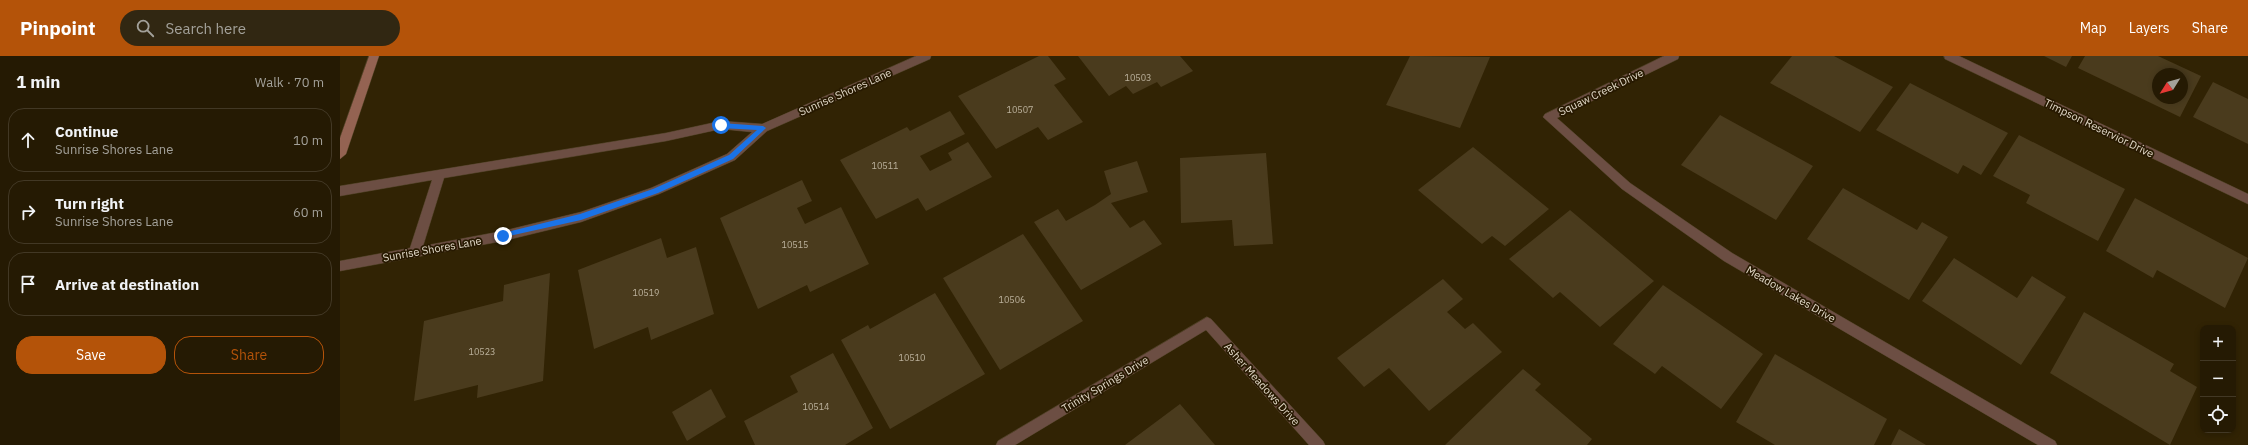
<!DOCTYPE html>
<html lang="en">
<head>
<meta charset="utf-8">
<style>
  body { margin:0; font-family:"IBM Plex Sans",sans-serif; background:#312712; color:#f1f3f6 }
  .controls { position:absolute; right:12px; bottom:12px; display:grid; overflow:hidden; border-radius:8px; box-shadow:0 2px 6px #0003 }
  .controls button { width:36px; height:36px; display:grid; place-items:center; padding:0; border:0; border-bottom:1px solid #423825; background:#251a03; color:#f1f3f6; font:20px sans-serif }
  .compass { position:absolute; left:1812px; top:12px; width:36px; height:36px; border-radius:50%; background:#251a03; box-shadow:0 2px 6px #0003; rotate:233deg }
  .stop { position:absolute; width:12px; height:12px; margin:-9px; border:3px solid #1a73e8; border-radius:50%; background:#fff }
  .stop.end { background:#1a73e8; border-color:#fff; box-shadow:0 1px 4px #0008 }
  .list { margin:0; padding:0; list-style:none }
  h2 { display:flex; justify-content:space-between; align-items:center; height:52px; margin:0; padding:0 16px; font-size:17px }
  h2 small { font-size:13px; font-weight:400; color:#a3a19a }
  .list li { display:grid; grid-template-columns:26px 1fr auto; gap:12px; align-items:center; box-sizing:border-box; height:64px; margin:0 8px 8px; padding:0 8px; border:1px solid #423825; border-radius:16px }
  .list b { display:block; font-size:15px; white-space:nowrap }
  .list p { margin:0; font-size:13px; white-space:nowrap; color:#a3a19a }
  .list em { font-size:13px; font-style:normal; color:#a3a19a }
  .actions { display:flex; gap:8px; padding:12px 16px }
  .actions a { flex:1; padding:9px 0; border:1px solid #b45309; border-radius:16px; text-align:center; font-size:14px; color:#b45309 }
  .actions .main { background:#b45309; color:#fff }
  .icon { flex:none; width:22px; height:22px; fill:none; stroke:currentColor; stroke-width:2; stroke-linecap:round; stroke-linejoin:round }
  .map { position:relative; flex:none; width:1908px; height:389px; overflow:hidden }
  header { display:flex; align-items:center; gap:24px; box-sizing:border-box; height:56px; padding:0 20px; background:#b45309; color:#fff }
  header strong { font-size:19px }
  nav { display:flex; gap:22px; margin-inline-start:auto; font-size:14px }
  .search { width:280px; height:36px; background:#312712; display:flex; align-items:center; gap:10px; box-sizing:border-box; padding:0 14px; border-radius:22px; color:#a3a19a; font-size:15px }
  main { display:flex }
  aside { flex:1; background:#251a03 }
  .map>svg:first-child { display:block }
</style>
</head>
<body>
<header>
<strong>Pinpoint</strong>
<div class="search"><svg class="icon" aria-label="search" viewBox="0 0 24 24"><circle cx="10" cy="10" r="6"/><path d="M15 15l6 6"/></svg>Search here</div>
<nav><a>Map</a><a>Layers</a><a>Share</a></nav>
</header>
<main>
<aside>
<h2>1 min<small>Walk · 70 m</small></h2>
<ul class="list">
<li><svg class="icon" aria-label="ahead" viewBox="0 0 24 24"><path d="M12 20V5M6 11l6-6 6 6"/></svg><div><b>Continue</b><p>Sunrise Shores Lane</p></div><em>10 m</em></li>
<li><svg class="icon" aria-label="right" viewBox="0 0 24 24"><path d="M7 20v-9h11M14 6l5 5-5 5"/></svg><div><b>Turn right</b><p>Sunrise Shores Lane</p></div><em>60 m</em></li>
<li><svg class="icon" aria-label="arrive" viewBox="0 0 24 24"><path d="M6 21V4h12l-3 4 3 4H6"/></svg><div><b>Arrive at destination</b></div></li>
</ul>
<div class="actions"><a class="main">Save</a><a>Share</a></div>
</aside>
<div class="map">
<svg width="1908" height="389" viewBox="0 0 1908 389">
  <rect width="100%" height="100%" fill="#312304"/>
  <g fill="#4a3b1d" fill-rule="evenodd">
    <path d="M699 0H708L726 23 714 29 743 66 708 84 698 71 656 93 618 40Z"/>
    <path d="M738 0H840L853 15 821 31 817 26 793 38 786 30 769 40Z"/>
    <path d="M1070 0 1150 1 1120 72 1046 49Z"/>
    <path d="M1452 0H1494L1553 31 1520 76 1430 27Z"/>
    <path d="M1704 0H1732L1726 11Z"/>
    <path d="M1745 0H1818L1861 20 1840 61 1738 12ZM1818 18H1842V42H1818Z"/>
    <path d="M1873 26 1908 43V88L1853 61Z"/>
    <path d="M1570 27 1668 77 1641 119 1623 109 1618 118 1536 74Z"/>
    <path d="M610 55 625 78 580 100 590 115 612 104 608 97 628 86 652 121 586 155 578 142 536 163 500 104 567 71 570 75Z"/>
    <path d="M1380 59 1473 110 1436 164 1341 109Z"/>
    <path d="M1679 79 1785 133 1758 185 1686 147 1690 139 1653 120Z"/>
    <path d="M1133 91 1209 153 1165 190 1152 180 1142 188 1078 134Z"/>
    <path d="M926 97 933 188 894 190 892 164 841 167 840 102Z"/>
    <path d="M797 105 808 136 771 147 790 172 804 164 822 188 741 234 694 166 718 153 726 165 755 149 771 138 764 115Z"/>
    <path d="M462 124 472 145 457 152 465 168 501 151 529 208 470 236 467 229 418 253 380 162Z"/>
    <path d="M1503 132 1577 174 1582 166 1608 181 1569 244 1467 183Z"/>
    <path d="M1795 142 1908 202 1885 252 1817 214 1813 222 1766 195Z"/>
    <path d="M1230 154 1314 225 1260 271 1220 236 1213 242 1169 203Z"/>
    <path d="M683 178 743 265 660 314 603 222Z"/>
    <path d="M321 182 327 202 356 191 374 258 311 284 308 271 254 293 238 214Z"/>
    <path d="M1614 202 1677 242 1692 220 1726 241 1681 309 1582 245Z"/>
    <path d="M210 217 203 325 137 342 138 329 74 345 84 265 163 245 164 229Z"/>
    <path d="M1103 223 1123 243 1107 256 1125 273 1133 267 1162 296 1089 355 1049 312 1024 331 997 302Z"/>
    <path d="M1323 229 1423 298 1381 353 1322 310 1315 318 1273 288Z"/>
    <path d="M595 237 645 318 550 373 501 284 528 269 530 273Z"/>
    <path d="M1744 256 1834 308 1830 315 1857 331 1830 389 1710 317Z"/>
    <path d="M493 297 533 372 505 389H415L404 365 458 336 450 320Z"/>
    <path d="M1435 298 1547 363 1534 389H1435L1396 366Z"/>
    <path d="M1183 313 1201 328 1195 334 1252 383 1247 389H1105Z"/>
    <path d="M371 333 386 361 347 385 332 356Z"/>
    <path d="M840 348 875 389H785Z"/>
    <path d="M1559 373 1586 389H1551Z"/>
  </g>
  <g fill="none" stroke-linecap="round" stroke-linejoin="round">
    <defs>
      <g id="street">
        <path d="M576 0H591L590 3 427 75 395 104 319 138 241 166 163 185 0 215V205L70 192 92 124 0 140V130L326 77 381 65 422 68ZM381 73 412 76 387 98 311 132 241 156 163 175 83 190 104 122 326 85Z"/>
        <path d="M1324 0H1339L1338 3 1217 62 1290 127 1392 197 1715 385 1717 389H1698L1384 205 1282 133 1203 61 1205 58Z"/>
        <path d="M1604 0H1619L1908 138V148L1605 3Z"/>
        <path d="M867 261 871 263 983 385 985 389H969L866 274 675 389H656L658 385Z"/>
      </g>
      <path id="secondary" d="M29 0H39L6 98 0 103V82Z"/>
    </defs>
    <use href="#street" stroke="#4d4023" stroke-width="1"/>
    <use href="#secondary" stroke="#4d4023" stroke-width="1"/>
    <use href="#street" fill="#6c4e43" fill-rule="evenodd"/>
    <use href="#secondary" fill="#946352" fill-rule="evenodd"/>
  </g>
  <path fill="#1a73e8" d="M381 67 423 70 426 72 393 103 318 137 241 164 160 182V178L163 177 240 158 313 133 389 99 417 74 381 72 378 69Z"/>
  <g text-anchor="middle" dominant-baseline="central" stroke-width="3.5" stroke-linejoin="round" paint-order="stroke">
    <g font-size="9" fill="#bcb29d">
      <text x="798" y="21">10503</text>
      <text x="680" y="53">10507</text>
      <text x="545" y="109">10511</text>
      <text x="455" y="188">10515</text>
      <text x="306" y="236">10519</text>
      <text x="672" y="243">10506</text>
      <text x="142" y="295">10523</text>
      <text x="572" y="301">10510</text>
      <text x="476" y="350">10514</text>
    </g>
    <g font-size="11" fill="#e2d9c8" stroke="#271900">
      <text transform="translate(505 36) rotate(-24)">Sunrise Shores Lane</text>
      <text transform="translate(1261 36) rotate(-26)">Squaw Creek Drive</text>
      <text transform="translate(1759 72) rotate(26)">Timpson Reservior Drive</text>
      <text transform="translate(92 193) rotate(-10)">Sunrise Shores Lane</text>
      <text transform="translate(1451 238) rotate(30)">Meadow Lakes Drive</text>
      <text transform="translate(765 328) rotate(-31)">Trinity Springs Drive</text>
      <text transform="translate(922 328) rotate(48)">Asher Meadows Drive</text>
    </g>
  </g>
</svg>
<div class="controls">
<button>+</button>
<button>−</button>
<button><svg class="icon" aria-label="locate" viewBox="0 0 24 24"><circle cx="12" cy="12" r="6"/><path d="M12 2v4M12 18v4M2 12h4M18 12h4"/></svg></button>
</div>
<svg class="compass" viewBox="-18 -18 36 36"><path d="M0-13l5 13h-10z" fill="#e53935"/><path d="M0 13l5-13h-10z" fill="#a3a19a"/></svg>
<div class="stop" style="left:381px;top:69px"></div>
<div class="stop end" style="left:163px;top:180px"></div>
</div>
</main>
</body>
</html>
